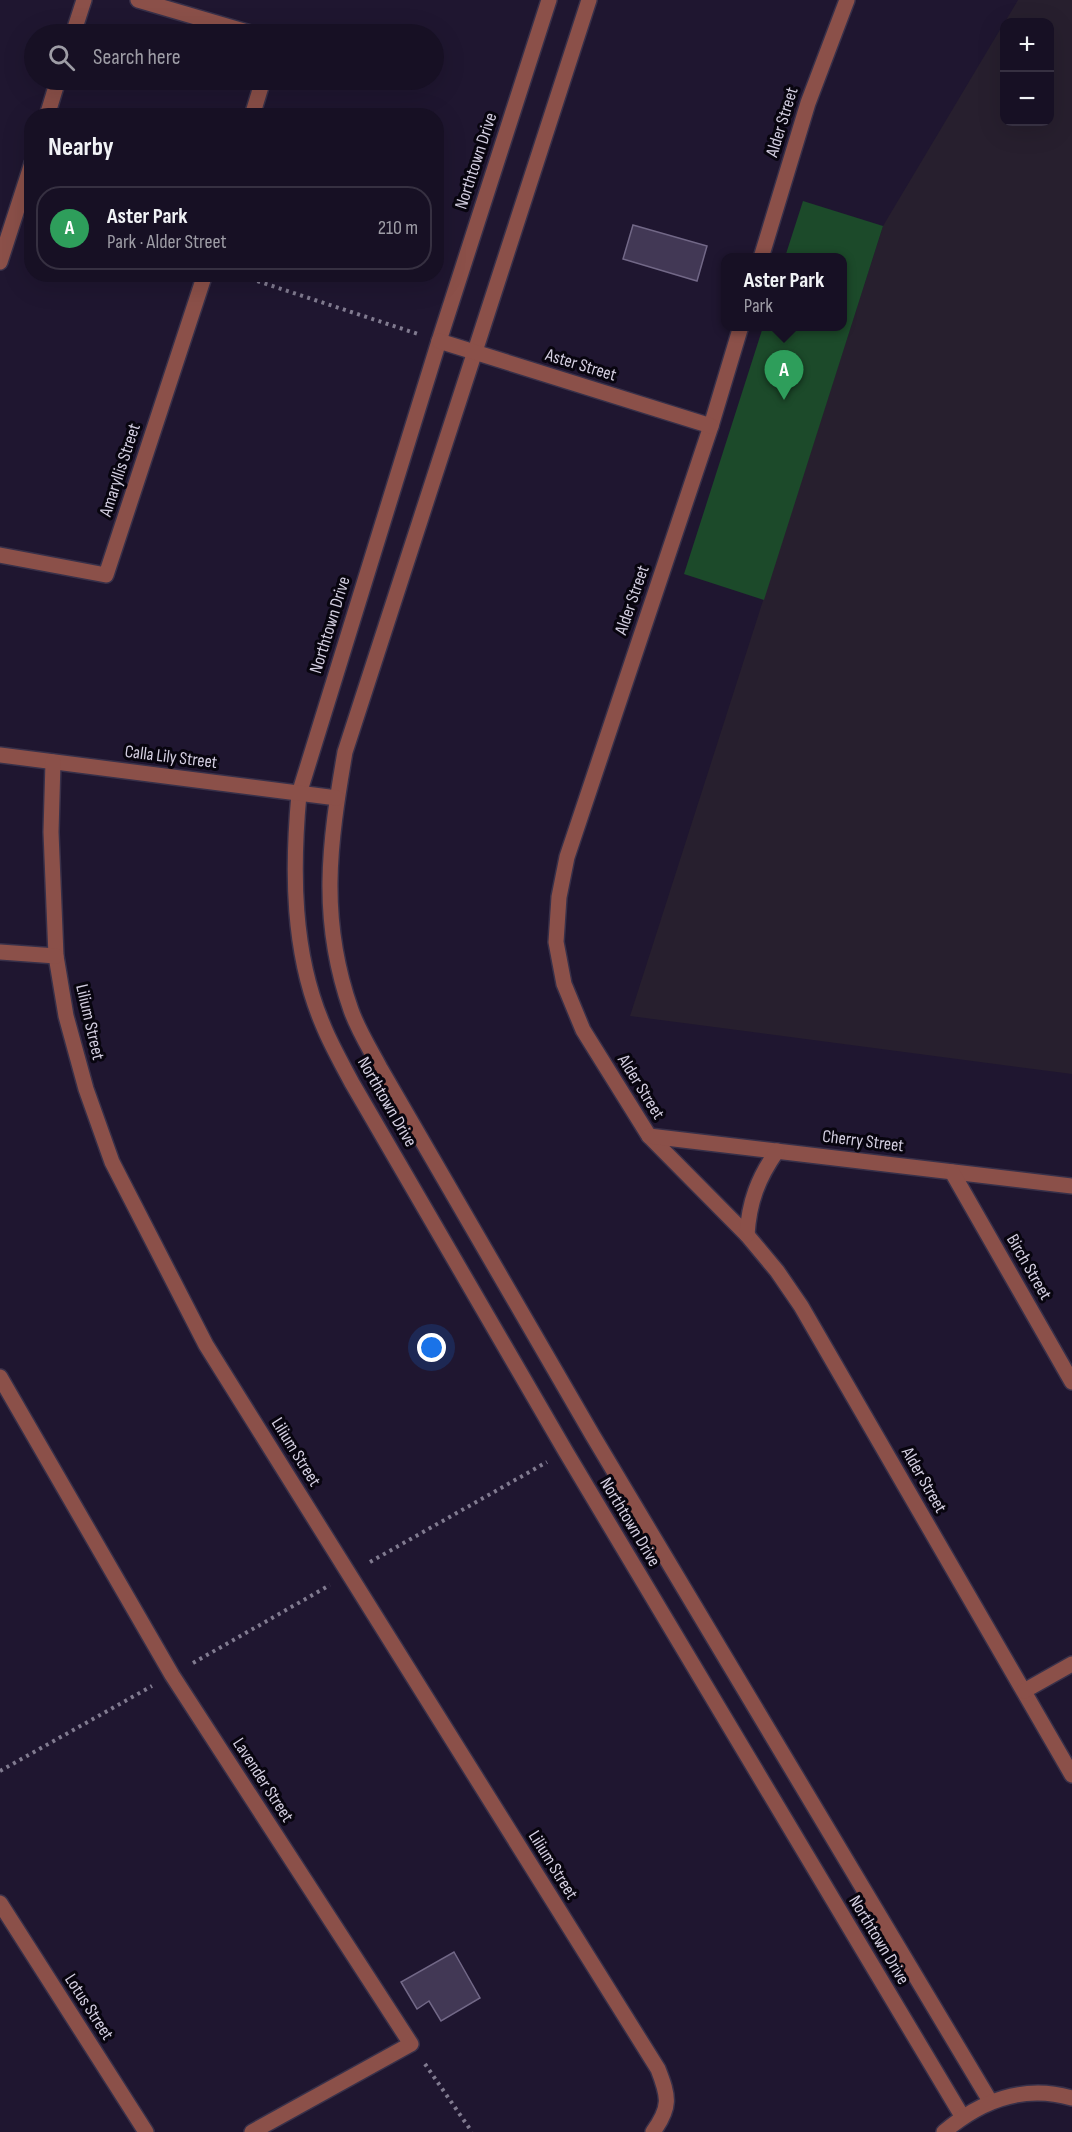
<!DOCTYPE html>
<html lang="en">
<head>
<meta charset="utf-8">
<style>
  body { margin:0; font-family:"Sofia Sans Condensed",sans-serif; background:#241e31; color:#f1f3f6 }
  .controls { position:absolute; right:18px; top:18px; display:grid; overflow:hidden; border-radius:12px; box-shadow:0 6px 24px #0002 }
  .controls button { width:54px; height:54px; display:grid; place-items:center; padding:0; border:0; border-bottom:2px solid #363041; background:#171024; color:#f1f3f6; font:30px sans-serif }
  .you { position:absolute; left:432px; top:1348px; width:21px; height:21px; margin:-15px; border:4px solid #fff; border-radius:50%; background:#1a73e8; box-shadow:0 0 0 9px #1a73e833 }
  .badge { display:grid; place-items:center; width:39px; height:39px; border-radius:50%; background:#c9bb3b; color:#fff; font-size:20px; font-weight:700 }
  .pin { position:absolute; translate:-50% -50px; filter:drop-shadow(0 2px 3px #0008) }
  .pin::after { content:''; position:absolute; top:32px; width:21px; height:18px; background:inherit; clip-path:polygon(0 0,100% 0,50% 100%) }
  .popup { position:absolute; left:721px; top:253px; width:126px; height:78px; box-sizing:border-box; display:grid; place-content:center; border-radius:12px; background:#171024; filter:drop-shadow(0 2px 4px #0005); font-size:20px; white-space:nowrap; color:#9e9da6 }
  .popup b { font-size:22px; color:#f1f3f6 }
  .popup::after { content:''; position:absolute; left:50%; top:100%; margin-left:-12px; border:12px solid transparent; border-top-color:#171024 }
  .list { margin:0; padding:0; list-style:none }
  h2 { display:flex; justify-content:space-between; align-items:center; height:78px; margin:0; padding:0 24px; font-size:26px }
  h2 small { font-size:20px; font-weight:400; color:#9e9da6 }
  .list li { display:grid; grid-template-columns:39px 1fr auto; gap:18px; align-items:center; box-sizing:border-box; height:84px; margin:0 12px 12px; padding:0 12px; border:2px solid #363041; border-radius:24px }
  .list b { display:block; font-size:22px; white-space:nowrap }
  .list p { margin:0; font-size:20px; white-space:nowrap; color:#9e9da6 }
  .list em { font-size:20px; font-style:normal; color:#9e9da6 }
  .icon { flex:none; width:33px; height:33px; fill:none; stroke:currentColor; stroke-width:2; stroke-linecap:round; stroke-linejoin:round }
  .map { position:relative; flex:none; width:1072px; height:2132px; overflow:hidden }
  .search { position:absolute; background:#171024; box-shadow:0 6px 24px #0002; left:24px; top:24px; width:420px; height:66px; display:flex; align-items:center; gap:15px; box-sizing:border-box; padding:0 21px; border-radius:33px; color:#9e9da6; font-size:22px }
  .panel { position:absolute; background:#171024; box-shadow:0 6px 24px #0002; left:24px; top:108px; width:420px; height:174px; border-radius:24px }
  .map>svg:first-child { display:block }
</style>
</head>
<body>
<div class="map">
<svg width="1072" height="2132" viewBox="0 0 1072 2132">
  <rect width="100%" height="100%" fill="#1f1630"/>
  <path fill="#271f2e" d="M1018 0H1072V1074L630 1016 883 226 1004 23V122H1050V22H1005Z"/>
  <path fill="#1c4a2a" d="M803 201 883 226 764 600 684 574 763 327 842 326V258L785 257Z"/>
  <g fill="#423855" stroke="#726887" stroke-width="1.5">
    <path d="M633 225 707 246 697 281 623 259Z"/>
    <path d="M454 1952 480 1998 441 2021 429 2001 417 2009 401 1982Z"/>
  </g>
  <g fill="none" stroke-linecap="round" stroke-linejoin="round">
    <defs>
      <g id="minor">
        <path d="M138 0 254 34"/>
        <path d="M549 0 439 341 299 794C292 870 292 953 323 1025 331 1045 342 1064 352 1083L566 1452 962 2116"/>
        <path d="M589 0 345 752C329 845 319 919 351 1010 358 1030 370 1049 380 1068L593 1436 990 2101"/>
        <path d="M73 34 84 0"/>
        <path d="M47 116 58 80"/>
        <path d="M252 116 263 80"/>
        <path d="M761 258 808 103 847 0"/>
        <path d="M0 262 32 163"/>
        <path d="M741 326 711 426 567 857 559 897 556 942 564 984 583 1030 649 1136 747 1235 777 1271 801 1306 1072 1775"/>
        <path d="M439 341 711 426"/>
        <path d="M0 555 106 575 205 274"/>
        <path d="M0 755 337 798"/>
        <path d="M53 762 51 832 56 956 66 1016 86 1089 112 1162 206 1345 658 2069C669 2097 671 2107 653 2132"/>
        <path d="M0 952 56 956"/>
        <path d="M649 1136 1072 1186"/>
        <path d="M952 1172 1072 1382"/>
        <path d="M747 1235C749 1202 758 1178 777 1151"/>
        <path d="M0 1377 172 1675 411 2044 252 2132"/>
        <path d="M1024 1691 1072 1664"/>
        <path d="M0 1903 146 2132"/>
        <path d="M944 2132C980 2101 1024 2084 1072 2098"/>
      </g>
    </defs>
    <use href="#minor" stroke="#383049" stroke-width="18"/>
    <g stroke="#817b90" stroke-width="4" stroke-dasharray="3 4.5" stroke-linecap="butt">
      <path d="M236 274 418 334"/>
      <path d="M370 1562 547 1462"/>
      <path d="M193 1663 330 1585"/>
      <path d="M0 1771 152 1686"/>
      <path d="M425 2064 472 2132"/>
    </g>
    <use href="#minor" stroke="#8b5049" stroke-width="15"/>
  </g>
  <g text-anchor="middle" dominant-baseline="central" stroke-width="6" stroke-linejoin="round" paint-order="stroke">
    <g font-size="18" fill="#d3cee0" stroke="#08050f">
      <text transform="translate(782 122) rotate(-73)">Alder Street</text>
      <text transform="translate(476 161) rotate(-72)">Northtown Drive</text>
      <text transform="translate(581 365) rotate(17)">Aster Street</text>
      <text transform="translate(120 470) rotate(-72)">Amaryllis Street</text>
      <text transform="translate(632 600) rotate(-71)">Alder Street</text>
      <text transform="translate(330 625) rotate(-73)">Northtown Drive</text>
      <text transform="translate(171 757) rotate(7)">Calla Lily Street</text>
      <text transform="translate(90 1022) rotate(77)">Lilium Street</text>
      <text transform="translate(641 1087) rotate(58)">Alder Street</text>
      <text transform="translate(387 1102) rotate(60)">Northtown Drive</text>
      <text transform="translate(863 1141) rotate(7)">Cherry Street</text>
      <text transform="translate(1029 1267) rotate(60)">Birch Street</text>
      <text transform="translate(296 1452) rotate(58)">Lilium Street</text>
      <text transform="translate(924 1480) rotate(60)">Alder Street</text>
      <text transform="translate(630 1522) rotate(59)">Northtown Drive</text>
      <text transform="translate(263 1780) rotate(57)">Lavender Street</text>
      <text transform="translate(553 1865) rotate(58)">Lilium Street</text>
      <text transform="translate(879 1940) rotate(59)">Northtown Drive</text>
      <text transform="translate(89 2007) rotate(57)">Lotus Street</text>
    </g>
  </g>
</svg>
<div class="controls">
<button>+</button>
<button>−</button>
</div>
<div class="you"></div>
<div class="pin badge" style="left:784px;top:400px;background:#2e9e5b">A</div>
<div class="popup"><b>Aster Park</b>Park</div>
<div class="search"><svg class="icon" aria-label="search" viewBox="0 0 24 24"><circle cx="10" cy="10" r="6"/><path d="M15 15l6 6"/></svg>Search here</div>
<section class="panel">
<h2>Nearby<small></small></h2>
<ul class="list">
<li><span class="badge" style="background:#2e9e5b">A</span><div><b>Aster Park</b><p>Park · Alder Street</p></div><em>210 m</em></li>
</ul>
</section>
</div>
</body>
</html>
